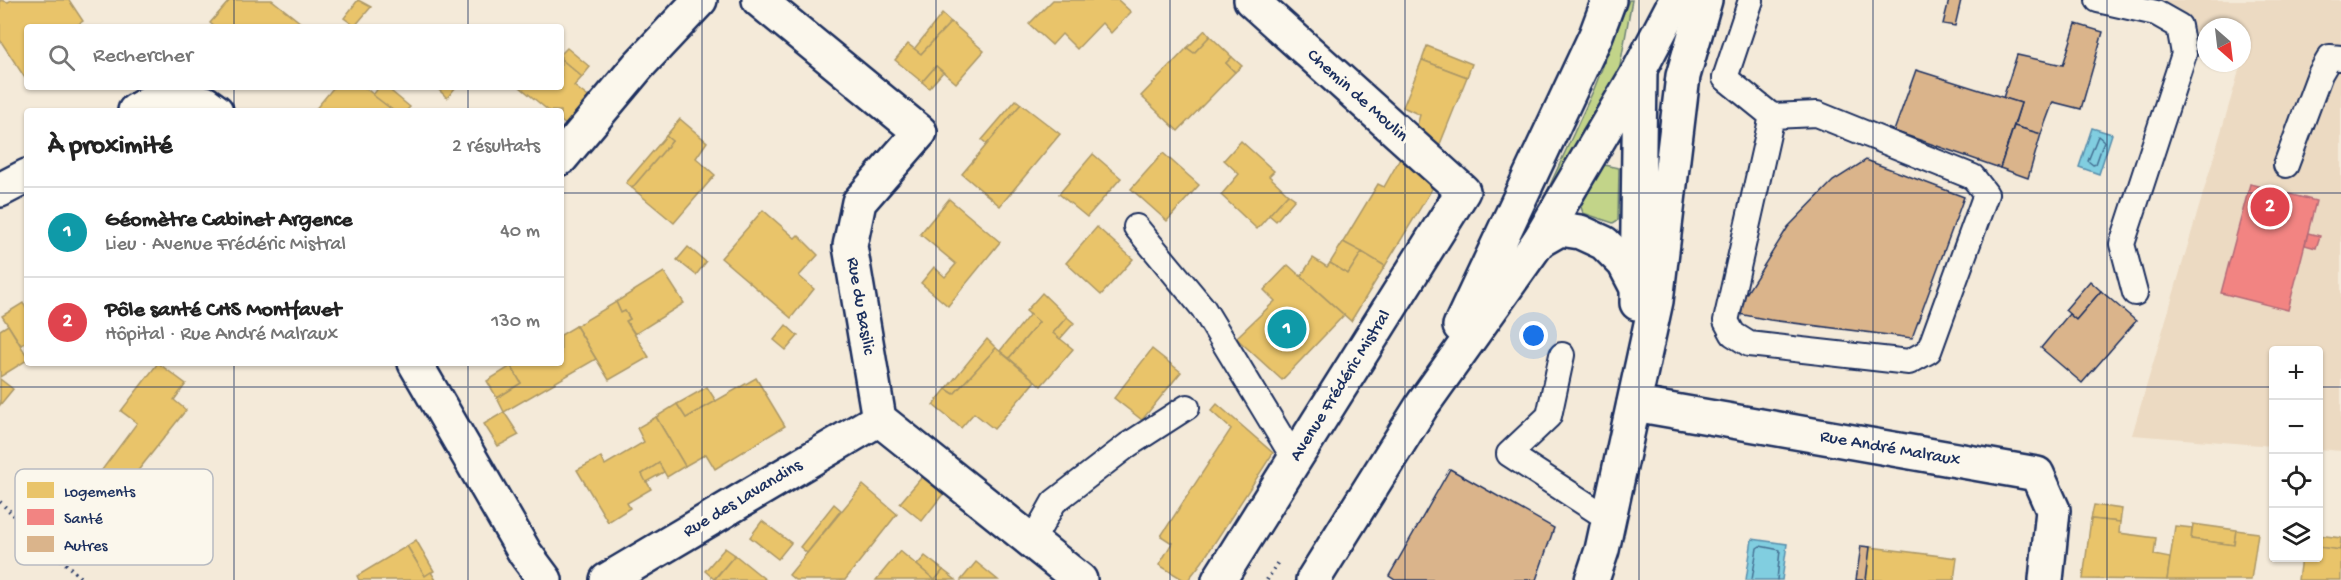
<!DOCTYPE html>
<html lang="fr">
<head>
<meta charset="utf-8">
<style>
  body { margin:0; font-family:"Gochi Hand",sans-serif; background:#f6f6f6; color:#222 }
  .controls { position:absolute; right:18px; bottom:18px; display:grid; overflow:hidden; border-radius:6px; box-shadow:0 2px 4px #0004 }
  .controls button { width:54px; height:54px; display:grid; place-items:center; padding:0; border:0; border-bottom:2px solid #e0e0e0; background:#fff; color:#222; font:30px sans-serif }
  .compass { position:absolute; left:2197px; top:18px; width:54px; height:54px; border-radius:50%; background:#fff; box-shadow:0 2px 4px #0004; rotate:152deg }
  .you { position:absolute; left:1534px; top:336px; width:21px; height:21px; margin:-15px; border:4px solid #fff; border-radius:50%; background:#1a73e8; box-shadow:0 0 0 9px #1a73e833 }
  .badge { display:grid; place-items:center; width:39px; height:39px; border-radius:50%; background:#7c3aed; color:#fff; font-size:20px; font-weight:700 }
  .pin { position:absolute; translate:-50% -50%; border:3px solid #fff; box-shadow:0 2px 6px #0006 }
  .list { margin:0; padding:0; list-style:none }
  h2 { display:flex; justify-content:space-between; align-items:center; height:78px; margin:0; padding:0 24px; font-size:26px }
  h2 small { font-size:20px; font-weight:400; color:#767676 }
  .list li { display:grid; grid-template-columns:39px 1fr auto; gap:18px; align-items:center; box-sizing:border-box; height:90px; padding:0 24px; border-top:2px solid #e0e0e0 }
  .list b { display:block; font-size:22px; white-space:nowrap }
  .list p { margin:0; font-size:20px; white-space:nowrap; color:#767676 }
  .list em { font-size:20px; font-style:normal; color:#767676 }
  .icon { flex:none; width:33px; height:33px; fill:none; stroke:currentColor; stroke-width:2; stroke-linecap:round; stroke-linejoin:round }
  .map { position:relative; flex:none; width:2341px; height:580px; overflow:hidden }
  .search { position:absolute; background:#fff; box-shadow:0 2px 4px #0004; left:24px; top:24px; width:540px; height:66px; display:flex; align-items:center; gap:15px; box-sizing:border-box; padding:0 21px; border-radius:6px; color:#767676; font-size:22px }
  .panel { position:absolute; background:#fff; box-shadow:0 2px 4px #0004; left:24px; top:108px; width:540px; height:258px; border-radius:6px }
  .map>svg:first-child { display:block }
</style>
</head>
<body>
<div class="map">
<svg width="2341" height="580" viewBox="0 0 2341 580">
  <rect width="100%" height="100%" fill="#f4ead9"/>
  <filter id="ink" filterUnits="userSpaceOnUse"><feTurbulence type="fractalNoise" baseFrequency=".0167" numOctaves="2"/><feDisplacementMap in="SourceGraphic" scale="12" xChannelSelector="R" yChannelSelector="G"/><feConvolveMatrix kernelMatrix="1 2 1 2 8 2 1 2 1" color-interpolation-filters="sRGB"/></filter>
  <g filter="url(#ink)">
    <path fill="#ecdac2" d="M2131 0H2341V451L2319 449 2318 350H2274L2273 446 2132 435 2244 54 2242 27H2206V36Z"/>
    <g fill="#c2d489" stroke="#6e8274" stroke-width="1.5">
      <path d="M1629 0H1632L1618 77 1545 196 1594 89Z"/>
      <path d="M1604 165 1619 168 1618 220 1613 223 1583 213 1580 204Z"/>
    </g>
    <g fill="#81cee0" stroke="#588eac" stroke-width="1.5">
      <path d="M2092 128 2112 134 2099 174 2079 167Z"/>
      <path d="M1752 539 1787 544 1782 580H1746Z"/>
    </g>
    <g fill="#e9c46a" stroke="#ab9766" stroke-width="1.5">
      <path d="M0 0 8 2 12 0H69L83 21 74 27H27V81L0 40Z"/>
      <path d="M230 0H272L306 27H215L210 23Z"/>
      <path d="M358 0 371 7 355 26 344 18Z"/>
      <path d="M1053 0H1118L1131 12 1111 33 1102 23 1077 49 1062 34 1052 45 1029 24Z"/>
      <path d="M942 14 951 22 921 54 914 49Z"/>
      <path d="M951 22 984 51 956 83 936 66 922 82 895 60 908 44 921 54Z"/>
      <path d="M1205 30 1210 36 1194 53 1187 48Z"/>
      <path d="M1210 36 1232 57 1226 63 1235 72 1178 131 1141 96 1187 48 1194 53Z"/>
      <path d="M1427 46 1472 64 1467 77 1422 60Z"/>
      <path d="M567 48 590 67 582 77 561 59V54Z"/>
      <path d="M1232 57 1242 66 1235 72 1226 63Z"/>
      <path d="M561 59 582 77 574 86 591 99 567 126 561 121V111H549L520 87H561Z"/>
      <path d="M1422 60 1467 77 1438 149 1416 129 1420 115 1403 107Z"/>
      <path d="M936 66 943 72 929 88 922 82Z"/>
      <path d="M334 87H364L394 111H314Z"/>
      <path d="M379 87H386L410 107 406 111H394L373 95Z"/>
      <path d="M436 87H456L447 98Z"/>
      <path d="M1016 100 1021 104 987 144 982 140Z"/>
      <path d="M1021 104 1060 134 1000 206 962 174Z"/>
      <path d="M680 119 707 142 696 158 715 175 674 223 632 188 672 141 666 136Z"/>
      <path d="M666 136 672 141 632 188 626 183Z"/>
      <path d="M1241 141 1274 171 1269 176 1288 194 1257 229 1221 195 1239 174 1224 160Z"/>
      <path d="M1163 153 1199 185 1167 221 1131 189Z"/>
      <path d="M1093 154 1121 178 1087 217 1059 194Z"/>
      <path d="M1401 157 1428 178 1432 189 1385 266 1343 242 1378 184 1384 187Z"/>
      <path d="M1288 194 1295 199 1276 221 1269 215Z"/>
      <path d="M949 199 1000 242 948 306 921 283 934 267 945 277 956 264 920 234Z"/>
      <path d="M763 210 795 238 798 235 818 255 799 276 814 289 791 318 721 258Z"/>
      <path d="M1097 227 1133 259 1101 295 1066 263Z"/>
      <path d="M1343 242 1362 252 1348 274 1330 263Z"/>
      <path d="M688 247 706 262 696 275 677 260Z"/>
      <path d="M1362 252 1385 266 1351 321 1301 276 1313 258 1327 267 1330 263 1348 274Z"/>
      <path d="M1288 265 1344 315 1282 380 1236 338 1275 301 1264 290Z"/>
      <path d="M664 272 684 303 635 334 626 321 630 319 625 311 621 313 616 302Z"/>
      <path d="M1042 293 1067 317 1053 333 1073 349 1041 386 1009 358 1039 322 1026 311Z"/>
      <path d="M616 302 621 313 625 311 630 319 626 321 649 357 609 380 576 326Z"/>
      <path d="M23 303 27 310V341L21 345 2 316Z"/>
      <path d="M1030 314 1039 322 1009 358 1000 351Z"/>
      <path d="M1067 317 1074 323 1060 339 1053 333Z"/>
      <path d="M8 325 27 356V360L0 377V330Z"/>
      <path d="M786 325 798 336 786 350 774 340Z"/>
      <path d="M576 326 596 359 504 412 497 398 521 383 511 366 516 363H561V335Z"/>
      <path d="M987 339 996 348 954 394 946 389Z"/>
      <path d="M996 348 1035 381 994 429 974 413 961 428 933 405 946 389 954 394Z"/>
      <path d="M1152 349 1181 372 1142 420 1114 398Z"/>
      <path d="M158 363 186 384 174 400 186 410 129 482 139 490 116 519 84 494 137 423 121 411Z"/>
      <path d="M511 366 521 383 497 398 487 381Z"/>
      <path d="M756 378 785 426 715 469 706 454 685 466 656 417 677 404 686 418Z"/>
      <path d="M0 379 13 389 0 405Z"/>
      <path d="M707 387 716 401 686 418 677 404Z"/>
      <path d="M1217 404 1273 453 1202 562 1188 580H1184L1159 565 1172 543 1161 536 1231 429 1211 411Z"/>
      <path d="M504 412 519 435 498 446 484 424Z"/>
      <path d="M656 417 685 466 667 477 659 463 642 474 651 489 627 503 630 508 608 522 577 470 601 457 605 465 644 442 637 428Z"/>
      <path d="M659 463 664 472 646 482 642 474Z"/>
      <path d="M922 477 943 494 922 521 900 503Z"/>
      <path d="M863 485 897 514 845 580H795L789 575Z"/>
      <path d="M834 504 841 510 807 553 800 547Z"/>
      <path d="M2094 505 2122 509 2120 522 2091 519Z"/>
      <path d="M2091 519 2120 522 2119 533 2156 538 2154 555 2170 558 2167 580 2083 579Z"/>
      <path d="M762 521 791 543 778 559 750 537Z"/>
      <path d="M2193 524 2236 530 2234 545 2191 539Z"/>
      <path d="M2175 526 2192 528 2191 539 2234 545 2236 530 2258 533 2251 580H2167Z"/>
      <path d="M2318 535 2341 538 2340 550 2318 547Z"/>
      <path d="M416 540 434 571 425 576 407 546Z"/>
      <path d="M2341 543V580H2298L2301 558H2318V547L2340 550Z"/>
      <path d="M407 546 425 576 431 572 436 580H359L357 576Z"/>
      <path d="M1870 547 1957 558 1954 580H1866Z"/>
      <path d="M725 548 735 555 714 579 705 571Z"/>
      <path d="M900 551 935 580 943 570 956 580H876Z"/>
      <path d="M735 555 766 580H714Z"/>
      <path d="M925 556 943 570 935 580 917 565Z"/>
      <path d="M976 562 998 580H961Z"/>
    </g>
    <g fill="#f28482" stroke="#b26a77" stroke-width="1.5">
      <path d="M2250 184 2316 201 2288 310 2221 293Z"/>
      <path d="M2308 233 2320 236 2316 248 2305 245Z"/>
    </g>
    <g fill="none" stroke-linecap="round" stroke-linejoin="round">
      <g stroke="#446f92" stroke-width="1.5">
        <path d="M2098 136 2104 141 2096 164 2093 165 2088 161Z"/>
        <path d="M1752 580 1757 548 1760 546 1780 550 1777 580"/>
      </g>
    </g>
    <g fill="#dab48b" stroke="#1b2f5e" stroke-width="1.5">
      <path d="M1949 0H1961L1955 26 1943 24Z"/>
      <path d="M2076 24 2103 32 2081 109 2053 102 2041 134 2014 126 2021 103 2003 98 2017 55 2063 65Z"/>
      <path d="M1916 70 2021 103 2000 168 1894 131Z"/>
      <path d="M2014 126 2041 134 2028 178 2000 168Z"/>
      <path d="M1866 160 1964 197 1912 338 1770 320 1734 313 1788 227 1833 181Z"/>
      <path d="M2090 281 2101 291 2076 320 2065 310Z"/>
      <path d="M2101 291 2136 321 2082 383 2041 348 2069 314 2076 320Z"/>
      <path d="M1450 469 1554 528 1536 580H1395L1389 576Z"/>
      <path d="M1861 546 1870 547 1866 580H1856Z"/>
    </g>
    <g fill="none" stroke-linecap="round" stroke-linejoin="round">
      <defs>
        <g id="lane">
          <path d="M1751 0 1725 78 1772 116 1817 114 1973 177 1986 194 1929 351 1909 362 1749 344 1733 334 1726 321 1772 116"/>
          <path d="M2098 0 2156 13 2179 26 2184 54 2122 244 2135 293"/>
          <path d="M2286 165 2320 74 2330 57 2341 58"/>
          <path d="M1136 227 1203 308 1295 460"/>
          <path d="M1562 355 1549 416 1509 454 1609 519"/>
          <path d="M1032 541 1054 502 1128 445 1187 407"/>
        </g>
        <g id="street">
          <path d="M759 0 920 132 859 202 850 246 879 419 1080 580"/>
          <path d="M135 111 157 98 205 103 216 111"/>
          <path d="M561 158 638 66 700 0"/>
          <path d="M0 190 27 176"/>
          <path d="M415 363 525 553 545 580"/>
          <path d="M1634 404 2037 474 2053 510 2046 580"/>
          <path d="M607 580 879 419"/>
          <path d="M1219 580 1463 191 1251 0"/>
        </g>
        <g id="secondary">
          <path d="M1539 241 1560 229 1580 232 1604 243 1624 263 1637 288"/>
          <path d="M1637 303 1640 70"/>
          <path d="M1460 326 1596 35 1609 0"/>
          <path d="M1313 580 1423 404 1539 241 1640 69 1676 0"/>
          <path d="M1592 580 1602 550 1656 301 1683 76 1705 0"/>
        </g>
      </defs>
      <use href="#lane" stroke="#1b2f5e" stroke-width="28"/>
      <use href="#street" stroke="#1b2f5e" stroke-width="38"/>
      <use href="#secondary" stroke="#1b2f5e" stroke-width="38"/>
      <g stroke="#1b2f5e" stroke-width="4" stroke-dasharray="1.5 4.5" stroke-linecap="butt">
        <path d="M0 502 83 580"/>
        <path d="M1267 580 1278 562"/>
      </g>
      <use href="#lane" stroke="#fbf7ec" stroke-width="24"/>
      <use href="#street" stroke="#fbf7ec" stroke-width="33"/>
      <use href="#secondary" stroke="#fbf7ec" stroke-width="33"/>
    </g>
  </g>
  <path fill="none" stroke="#1b2f5e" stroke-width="1.5" stroke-opacity="0.55" d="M234 0V27M468 0V27M702 0V580M936 0V580M1170 0V580M1405 0V580M1639 0V580M1873 0V580M2107 0V580M234 87V111M468 87V111M0 193H27M561 193H2341M234 363V580M468 363V580M0 387H2274M2318 387H2341"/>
  <g text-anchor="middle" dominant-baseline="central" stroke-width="6" stroke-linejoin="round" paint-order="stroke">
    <g font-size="18" fill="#1b2f5e" stroke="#fbf7ec">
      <text transform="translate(1357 96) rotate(42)">Chemin de Moulin</text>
      <text transform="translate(860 306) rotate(80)">Rue du Basilic</text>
      <text transform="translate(1341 386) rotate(-58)">Avenue Frédéric Mistral</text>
      <text transform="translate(1890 449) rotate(10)">Rue André Malraux</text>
      <text transform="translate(743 499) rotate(-31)">Rue des Lavandins</text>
    </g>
  </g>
  <rect x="15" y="469" width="198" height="96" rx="9" fill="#fbf7ec" stroke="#b8bbc1" stroke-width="1.5"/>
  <rect x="27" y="482" width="27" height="16" fill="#e9c46a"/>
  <rect x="27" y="509" width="27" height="16" fill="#f28482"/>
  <rect x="27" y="536" width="27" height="16" fill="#dab48b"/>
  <g font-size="16" fill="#1b2f5e">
    <text x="64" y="496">Logements</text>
    <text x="64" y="523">Santé</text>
    <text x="64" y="550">Autres</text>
  </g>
</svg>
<div class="controls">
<button>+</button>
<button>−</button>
<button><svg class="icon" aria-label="locate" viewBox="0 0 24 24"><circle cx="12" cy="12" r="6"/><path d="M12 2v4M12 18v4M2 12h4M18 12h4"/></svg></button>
<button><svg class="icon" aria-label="layers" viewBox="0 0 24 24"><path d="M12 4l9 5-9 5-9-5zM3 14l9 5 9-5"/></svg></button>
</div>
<svg class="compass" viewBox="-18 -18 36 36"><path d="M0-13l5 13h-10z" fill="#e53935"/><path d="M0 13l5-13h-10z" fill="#767676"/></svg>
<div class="you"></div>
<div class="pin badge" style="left:1287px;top:329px;background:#0f9aa8">1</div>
<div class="pin badge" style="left:2270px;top:207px;background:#e0444e">2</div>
<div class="search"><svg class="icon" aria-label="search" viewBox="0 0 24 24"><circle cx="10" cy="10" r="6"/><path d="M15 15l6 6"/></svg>Rechercher</div>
<section class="panel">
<h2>À proximité<small>2 résultats</small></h2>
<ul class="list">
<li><span class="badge" style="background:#0f9aa8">1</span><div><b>Géomètre Cabinet Argence</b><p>Lieu · Avenue Frédéric Mistral</p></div><em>40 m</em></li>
<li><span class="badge" style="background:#e0444e">2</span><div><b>Pôle santé CHS Montfavet</b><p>Hôpital · Rue André Malraux</p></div><em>130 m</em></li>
</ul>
</section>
</div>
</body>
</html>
